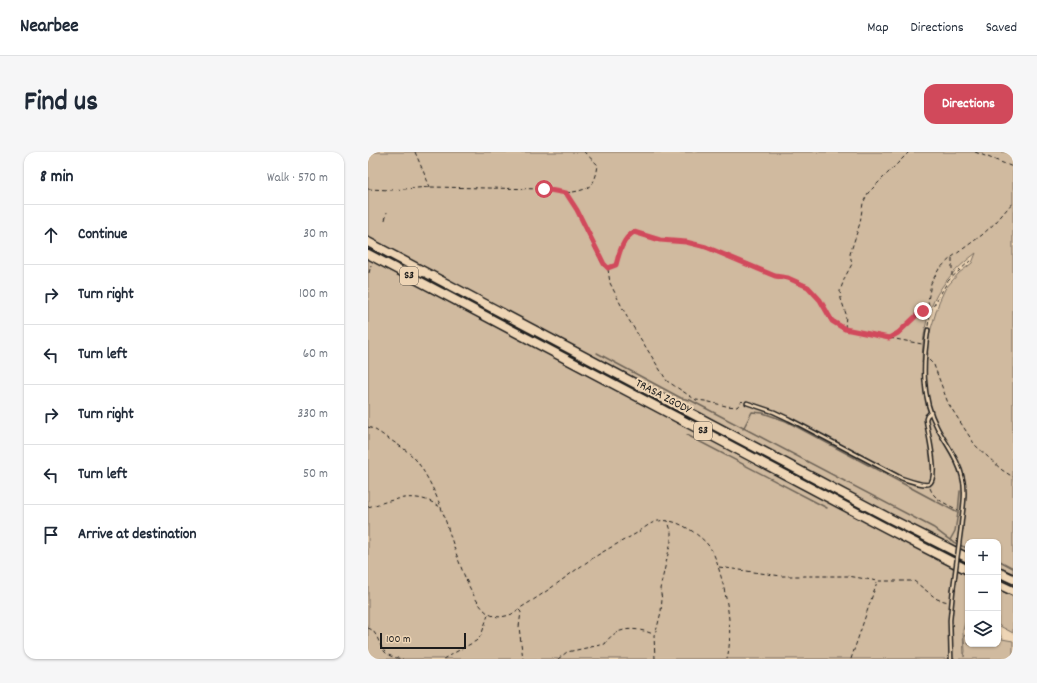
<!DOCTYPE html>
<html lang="en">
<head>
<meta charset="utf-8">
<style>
  body { margin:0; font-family:Dekko,sans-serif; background:#f6f6f7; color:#1f2937 }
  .controls { position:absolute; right:12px; bottom:12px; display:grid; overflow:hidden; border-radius:8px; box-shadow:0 1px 3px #0004 }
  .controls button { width:36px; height:36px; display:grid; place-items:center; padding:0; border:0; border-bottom:1px solid #e0e1e3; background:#fff; color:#1f2937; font:20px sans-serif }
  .scale { position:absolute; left:12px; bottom:10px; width:86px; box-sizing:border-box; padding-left:4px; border:2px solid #1c1c1c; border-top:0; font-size:11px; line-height:14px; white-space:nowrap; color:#1c1c1c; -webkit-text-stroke:3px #eed5b5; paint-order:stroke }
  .stop { position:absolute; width:12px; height:12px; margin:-9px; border:3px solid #d1495b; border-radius:50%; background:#fff }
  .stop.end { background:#d1495b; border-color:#fff; box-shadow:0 1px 4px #0008 }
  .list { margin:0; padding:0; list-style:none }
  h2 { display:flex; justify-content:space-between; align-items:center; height:52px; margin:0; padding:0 16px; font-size:17px }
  h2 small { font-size:13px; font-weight:400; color:#747a83 }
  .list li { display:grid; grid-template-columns:26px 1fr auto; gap:12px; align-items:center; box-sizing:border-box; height:60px; padding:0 16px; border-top:1px solid #e0e1e3 }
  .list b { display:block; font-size:15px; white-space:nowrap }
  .list em { font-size:13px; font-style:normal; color:#747a83 }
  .icon { flex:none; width:22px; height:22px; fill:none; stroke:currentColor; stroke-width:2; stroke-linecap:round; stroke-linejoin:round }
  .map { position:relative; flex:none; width:645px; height:507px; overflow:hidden; border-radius:12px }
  header { display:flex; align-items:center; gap:24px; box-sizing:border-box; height:56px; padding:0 20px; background:#fff; border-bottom:1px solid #e0e1e3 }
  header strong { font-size:19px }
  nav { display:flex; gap:22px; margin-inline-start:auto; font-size:14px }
  .intro { display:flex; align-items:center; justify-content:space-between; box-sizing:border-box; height:96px; padding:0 24px }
  h1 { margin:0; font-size:28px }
  .button { padding:10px 18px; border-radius:12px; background:#d1495b; color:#fff; font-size:14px; font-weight:700 }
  main { display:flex; gap:24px; padding:0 24px }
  aside { flex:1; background:#fff; border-radius:12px; box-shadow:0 1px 3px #0004 }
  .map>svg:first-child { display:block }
</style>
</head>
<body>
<header>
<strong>Nearbee</strong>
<nav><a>Map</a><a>Directions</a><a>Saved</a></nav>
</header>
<div class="intro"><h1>Find us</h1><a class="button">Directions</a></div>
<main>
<aside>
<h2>8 min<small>Walk · 570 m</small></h2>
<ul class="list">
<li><svg class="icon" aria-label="ahead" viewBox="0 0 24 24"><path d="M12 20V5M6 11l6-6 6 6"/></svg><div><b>Continue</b></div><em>30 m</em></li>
<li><svg class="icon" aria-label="right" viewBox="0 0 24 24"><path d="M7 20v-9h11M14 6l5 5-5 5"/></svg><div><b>Turn right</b></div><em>100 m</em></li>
<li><svg class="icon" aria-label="left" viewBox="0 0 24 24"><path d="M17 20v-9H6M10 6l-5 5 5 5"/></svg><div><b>Turn left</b></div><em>60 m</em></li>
<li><svg class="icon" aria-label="right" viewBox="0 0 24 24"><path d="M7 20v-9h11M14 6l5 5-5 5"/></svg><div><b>Turn right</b></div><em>330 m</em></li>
<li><svg class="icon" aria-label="left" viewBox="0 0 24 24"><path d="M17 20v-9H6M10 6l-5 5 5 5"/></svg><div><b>Turn left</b></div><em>50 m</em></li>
<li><svg class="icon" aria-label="arrive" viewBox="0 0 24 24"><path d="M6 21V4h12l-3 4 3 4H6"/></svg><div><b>Arrive at destination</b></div></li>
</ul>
</aside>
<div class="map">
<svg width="645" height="507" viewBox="0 0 645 507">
  <rect width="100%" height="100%" fill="#eed5b5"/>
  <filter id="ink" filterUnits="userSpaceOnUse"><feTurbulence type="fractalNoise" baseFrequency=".025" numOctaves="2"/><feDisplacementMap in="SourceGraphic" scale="8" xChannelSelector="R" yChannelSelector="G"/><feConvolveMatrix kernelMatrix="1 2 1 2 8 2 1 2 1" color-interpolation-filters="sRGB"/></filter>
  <g filter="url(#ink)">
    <path fill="#d0ba9f" stroke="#766b5e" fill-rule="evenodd" d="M0 0H645V481L630 473V390H600V461L595 478 596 505 597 499 596 484 600 480V492H630V478L634 487 645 489V507H0ZM608 101 604 111 591 121 577 137 571 150 558 193 560 202 557 211H554C555 160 567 132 608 101Z"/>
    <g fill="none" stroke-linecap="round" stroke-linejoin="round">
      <g stroke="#6d6357" stroke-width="1.5">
        <path d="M229 201 313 246 322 248 566 376C576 384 587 393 600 396"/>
        <path d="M375 277 384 260 395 261 418 269 590 361 587 379 582 388"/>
        <path d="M319 283 459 356"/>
        <path d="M590 361 592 339"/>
        <path d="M630 408 645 416"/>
      </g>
      <defs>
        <g id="lane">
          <path d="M35 116 55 123"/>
          <path d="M560 178C555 210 553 245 569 275 577 291 590 306 594 324 599 340 594 359 593 376"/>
          <path d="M379 251 406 260 421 267 533 326C539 328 555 334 561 332 572 326 559 278 558 267L559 264 562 261"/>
          <path d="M583 507 582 468 585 438"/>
        </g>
        <g id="highway">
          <path d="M0 90 521 366 600 406"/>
          <path d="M0 102 518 376 600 418"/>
          <path d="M630 420 645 427"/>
          <path d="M630 432 645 439"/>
        </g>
      </defs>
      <use href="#lane" stroke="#1c1c1c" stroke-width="5.5"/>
      <use href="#highway" stroke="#1c1c1c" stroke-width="11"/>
      <g stroke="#1c1c1c" stroke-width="1" stroke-dasharray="4 3" stroke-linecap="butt">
        <path d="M47 0 62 35"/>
        <path d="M607 0 645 15"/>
        <path d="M0 37 23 38 62 35 176 37 198 41 209 58 235 112 240 116 248 113C251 101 255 86 266 80L292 88 318 90 338 95 407 124 420 126 440 135 452 148 464 169 477 177 478 162 473 147 472 139 477 125 484 112 482 102 492 71 495 51 500 41 541 0"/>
        <path d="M198 41C220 38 227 36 230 13L216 0"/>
        <path d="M17 68 19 60"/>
        <path d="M584 106V125"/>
        <path d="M240 117 242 131 259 165 299 229 328 248 337 249 358 254 369 255 374 249 375 250"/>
        <path d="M1 121 3 113"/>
        <path d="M562 160 580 129 603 108"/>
        <path d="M560 174 562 160 560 149 563 131 571 117 584 105 614 83 628 70 645 50"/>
        <path d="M477 177 521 186 530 181 549 163 555 159 561 160"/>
        <path d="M522 186 554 192"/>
        <path d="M561 208 566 213 580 251 607 293 634 318 645 325"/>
        <path d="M0 275C7 277 12 281 18 285 30 293 43 300 51 312 61 327 69 344 75 361 83 383 102 459 126 464 132 466 139 464 144 462 148 459 152 456 157 453 179 440 200 423 222 408 237 398 253 390 269 381 275 377 283 370 290 369 303 367 313 372 324 379 338 389 344 395 349 411 358 439 366 478 359 507"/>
        <path d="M562 336C566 348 579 352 590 358"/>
        <path d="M0 355C25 348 48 338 72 355"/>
        <path d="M351 415 413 424H480L510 429H546L569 447 580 450"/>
        <path d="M151 458 153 460 151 475 155 507"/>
        <path d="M0 476C10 479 10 493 17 500 21 505 29 506 35 507"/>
        <path d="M75 507 108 489 113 484 120 463"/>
        <path d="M190 507 199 500 237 492C247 474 268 475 285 482"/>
        <path d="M287 507 286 483 289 476 293 460 294 447 292 437 303 389V379L300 369"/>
        <path d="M483 507 509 430"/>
      </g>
      <use href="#lane" stroke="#eed5b5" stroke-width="2.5"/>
      <use href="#highway" stroke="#eed5b5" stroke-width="8"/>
      <defs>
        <path id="lane-bridge" d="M585 438 593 376"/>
      </defs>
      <use href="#lane-bridge" stroke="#1c1c1c" stroke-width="5.5" stroke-linecap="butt"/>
      <use href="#lane-bridge" stroke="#eed5b5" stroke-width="2.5"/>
    </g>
  </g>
  <g fill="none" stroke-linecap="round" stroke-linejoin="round" filter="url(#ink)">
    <path stroke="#d1495b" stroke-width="5" d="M176 37 198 41 209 58 236 112 240 116 248 113C251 101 255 86 266 80L292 88 318 90 338 95 407 124 420 126 440 135 452 148 464 169 477 177 521 186 530 181 549 163 555 159"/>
  </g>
  <g text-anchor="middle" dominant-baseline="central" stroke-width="4" stroke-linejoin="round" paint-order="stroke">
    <g fill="#eed5b5" stroke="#5b544a" stroke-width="1">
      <rect x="32" y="115" width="18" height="18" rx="3"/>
      <rect x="326" y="270" width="18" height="18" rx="3"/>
    </g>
    <g font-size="11" font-weight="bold" fill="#1c1c1c">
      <text x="41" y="124">S3</text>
      <text x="335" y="279">S3</text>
    </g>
    <g font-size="12" fill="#1c1c1c" stroke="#eed5b5">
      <text transform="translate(295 245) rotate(28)">TRASA ZGODY</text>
    </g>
  </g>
</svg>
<div class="controls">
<button>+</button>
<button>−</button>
<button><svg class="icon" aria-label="layers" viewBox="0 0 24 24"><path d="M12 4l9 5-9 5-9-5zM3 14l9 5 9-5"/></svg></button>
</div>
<div class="scale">100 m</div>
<div class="stop" style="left:176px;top:37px"></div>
<div class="stop end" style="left:555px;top:159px"></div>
</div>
</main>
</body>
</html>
